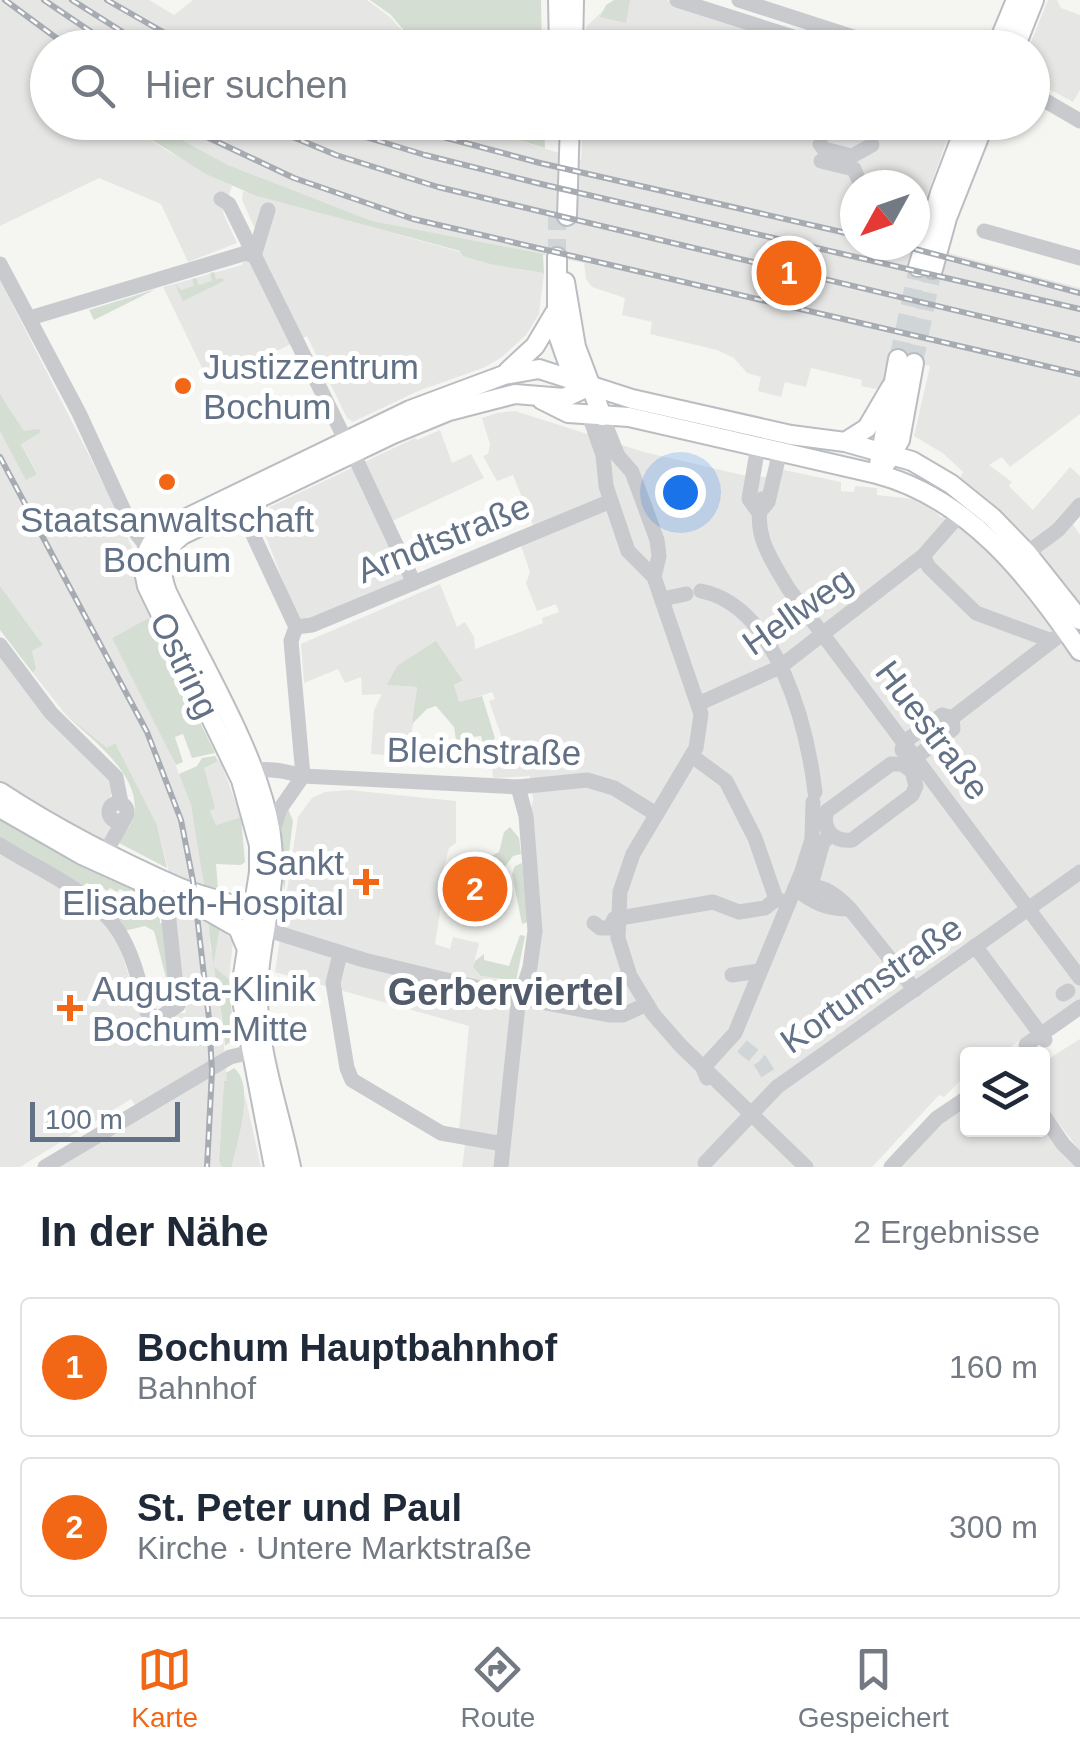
<!DOCTYPE html>
<html lang="de">
<head>
<meta charset="utf-8">
<style>
  body { margin:0; font-family:Arial,sans-serif; background:#f6f6f7; color:#1f2937 }
  .controls { position:absolute; right:30px; bottom:30px; display:grid; overflow:hidden; border-radius:10px; box-shadow:0 2px 8px #0004 }
  .controls button { width:90px; height:90px; display:grid; place-items:center; padding:0; border:0; border-bottom:2px solid #e0e1e3; background:#fff; color:#1f2937; font:50px sans-serif }
  .compass { position:absolute; left:840px; top:170px; width:90px; height:90px; border-radius:50%; background:#fff; box-shadow:0 2px 8px #0004; rotate:230deg }
  .scale { position:absolute; left:30px; bottom:25px; width:150px; box-sizing:border-box; padding-left:10px; border:5px solid #627186; border-top:0; font-size:28px; line-height:35px; white-space:nowrap; color:#627186; -webkit-text-stroke:8px #fff; paint-order:stroke }
  .you { position:absolute; left:680px; top:492px; width:35px; height:35px; margin:-25px; border:8px solid #fff; border-radius:50%; background:#1a73e8; box-shadow:0 0 0 15px #1a73e833 }
  .badge { display:grid; place-items:center; width:65px; height:65px; border-radius:50%; background:#f26716; color:#fff; font-size:32px; font-weight:700 }
  .pin { position:absolute; translate:-50% -50%; border:5px solid #fff; box-shadow:0 2px 10px #0006 }
  .list { margin:0; padding:0; list-style:none }
  h2 { display:flex; justify-content:space-between; align-items:center; height:130px; margin:0; padding:0 40px; font-size:42px }
  h2 small { font-size:32px; font-weight:400; color:#747a83 }
  .list li { display:grid; grid-template-columns:65px 1fr auto; gap:30px; align-items:center; box-sizing:border-box; height:140px; margin:0 20px 20px; padding:0 20px; border:2px solid #e0e1e3; border-radius:10px }
  .list b { display:block; font-size:38px; white-space:nowrap }
  .list p { margin:0; font-size:32px; white-space:nowrap; color:#747a83 }
  .list em { font-size:32px; font-style:normal; color:#747a83 }
  .icon { flex:none; width:55px; height:55px; fill:none; stroke:currentColor; stroke-width:2; stroke-linecap:round; stroke-linejoin:round }
  .map { position:relative; flex:none; width:1080px; height:1167px; overflow:hidden }
  .search { position:absolute; background:#fff; box-shadow:0 2px 8px #0004; left:30px; right:30px; top:30px; height:110px; display:flex; align-items:center; gap:25px; box-sizing:border-box; padding:0 35px; border-radius:55px; color:#747a83; font-size:38px }
  .sheet { height:450px; background:#fff }
  nav { display:flex; justify-content:space-around; align-items:center; box-sizing:border-box; height:140px; border-top:2px solid #e0e1e3; background:#fff; font-size:28px; color:#747a83 }
  nav a { display:grid; justify-items:center; gap:5px }
  nav .on { color:#f26716 }
  .map>svg:first-child { display:block }
</style>
</head>
<body>
<div class="map">
<svg width="1080" height="1167" viewBox="0 0 1080 1167">
  <rect width="100%" height="100%" fill="#f5f6f2"/>
  <g fill="#e6e6e5">
    <path d="M0 0H149L174 15 193 0H367L390 17 416 46 48 48V122L126 123 164 149 232 186 223 213 237 243 188 262 161 204 99 178 0 226Z"/>
    <path d="M614 0H666L801 42 803 48H586V27Z"/>
    <path d="M1048 0H1057L1061 8 1080 15V90L1073 102 1033 80 1032 48 1029 47Z"/>
    <path d="M787 122 797 127 791 123H873L869 141 875 145 879 123H953L921 212 915 220V185H855V245L915 244 1080 288V414L1010 467 1002 457 989 465 1012 482 1009 486 1033 510 1070 467 1080 476V505L1069 518 1080 535V1002L999 1054H968L967 1078 960 1081 944 1097 939 1095 872 1167H462L465 1145 458 1142 469 1026 275 972 298 817 312 798 325 792 349 790 456 801V843L449 848 443 870V893L435 944 450 949 453 937 479 943 473 967 481 976 531 985 530 815 533 799 530 776 493 778 491 756 493 751 500 750 502 738 489 701 495 699 492 692 459 703 454 685 463 682 388 685 417 687 409 757 371 754 374 710 382 694 362 695 361 677 345 683 338 669 304 683 301 644 440 584 457 627 465 622 474 637 475 649 543 623 542 618 559 612 556 604 537 611 526 583 530 572 520 543 537 535 513 475 497 481 483 456 488 454 490 444 482 418 497 413 515 411 644 452 751 477H774L784 470 841 482V491L854 492 855 486 877 488V495L921 500 942 518 963 472 944 454 914 436 930 366 891 357 883 383 876 389 861 386 862 380 811 368 806 387 785 382 781 397 758 391 761 377 747 373 734 358 717 350 650 334 652 322 622 315 625 298 592 287 586 279 584 263 372 221 228 165 151 123H463L581 160 583 123Z"/>
    <path d="M243 191 460 252 494 265 544 273 539 314 526 335 502 357 483 368 418 391 353 422 347 418 307 336 210 384 163 287 242 265 255 229 242 200Z"/>
    <path d="M0 280 106 489 133 550 134 566 138 569 154 616 112 638 167 743 191 805 200 853 211 953 220 927 233 941 229 979 214 967 219 992 227 1081 224 1082 219 1161 223 1162 222 1167H54L136 1106 131 1099 20 1167H0V849L80 898 103 919 119 946 147 1030 179 1013H186L169 872 157 825 114 743 107 749 66 715 33 673 36 668 32 651 43 645 0 586V431L27 479 37 473 21 443 32 431H24L0 394Z"/>
    <path d="M440 430 452 463 471 454 484 478 382 526 407 582 299 623 257 513 415 438 417 440Z"/>
    <path d="M0 655 113 781V791L103 811 104 818 115 827 106 845 0 787Z"/>
    <path d="M220 760 241 817 216 825 210 810 214 808 203 768Z"/>
    <path d="M1080 1039V1151L1043 1103 1042 1063Z"/>
    <path d="M245 1095 261 1167H232Z"/>
    <path d="M967 1103 968 1130H1042L1043 1116 1080 1167H900L940 1122Z"/>
  </g>
  <g fill="#d5ded2">
    <path d="M370 0H541L542 47H418L391 15Z"/>
    <path d="M614 0H630L626 23 600 17 606 5Z"/>
    <path d="M125 123H151L228 165 372 221 543 254 544 273 494 265 463 256 460 251 254 195 206 174Z"/>
    <path d="M463 123H544L545 148Z"/>
    <path d="M214 272 216 279 222 278 224 281 183 301 175 284 181 290 194 286 192 279 196 278 199 285 212 281 210 273Z"/>
    <path d="M156 289 94 320 89 310Z"/>
    <path d="M0 394 24 431 39 429 41 432 21 444 37 474 26 480 0 431Z"/>
    <path d="M0 586 43 645 32 651 36 668 33 673 0 630Z"/>
    <path d="M149 618 215 753 192 758 183 734 175 737 183 762 176 765 112 638Z"/>
    <path d="M436 641 463 681 454 685 459 702 482 696 495 738 485 750 481 736 473 737 474 745 469 747 456 740 454 727 436 706 427 709 412 724 417 687 387 685 397 666Z"/>
    <path d="M66 715 107 748 115 743 157 825 167 868 119 843C123 833 132 826 134 816 142 775 92 740 66 715Z"/>
    <path d="M215 756 218 761 204 768 215 808 210 811 216 825 241 817 245 862 241 865 216 864 218 889 204 885 191 805 179 774 197 766 202 758Z"/>
    <path d="M288 809 293 821 284 891 278 825Z"/>
    <path d="M0 816 43 844 140 891 138 895 131 890 128 894 120 889 117 892 110 888 107 891 99 885 96 888 87 883 85 886 70 881 0 840Z"/>
    <path d="M510 827 519 838 521 854 513 856 501 872 491 856 499 852 504 832Z"/>
    <path d="M522 863 528 922 522 924 512 874 515 866Z"/>
    <path d="M89 889C103 896 117 892 130 900L134 898 159 913 160 923H165L171 997 154 931 145 926 124 931 87 892Z"/>
    <path d="M208 922 220 927 213 966 229 979 234 1039 225 1046C222 1005 212 965 208 922Z"/>
    <path d="M520 935 525 936 516 981 481 976 473 967 475 961 484 954V960L509 966Z"/>
    <path d="M234 1068C256 1086 237 1141 232 1167H222L219 1161 224 1081H227L226 1073Z"/>
  </g>
  <g fill="none" stroke-linecap="round" stroke-linejoin="round">
    <path stroke="#d0d5d7" stroke-width="15" stroke-dasharray="15 8" stroke-linecap="butt" d="M742 1046 760 1061 772 1080"/>
    <g stroke="#d0d5d7" stroke-width="18" stroke-dasharray="18 9" stroke-linecap="butt">
      <path d="M557 257V214"/>
      <path d="M898 359 918 267"/>
      <path d="M914 363 933 269"/>
    </g>
    <defs>
      <g id="major">
        <path d="M558 0 559 48"/>
        <path d="M573 48 574 0"/>
        <path d="M996 48 1016 0"/>
        <path d="M1015 48 1034 0"/>
        <path d="M567 216 570 122"/>
        <path d="M557 257V332L575 383"/>
        <path d="M918 267 940 193 967 122"/>
        <path d="M933 269 947 218 985 122"/>
        <path d="M565 282 576 347 602 416"/>
        <path d="M508 371 535 346 554 314"/>
        <path d="M542 400 568 413 629 417 877 474C968 498 1029 576 1080 651"/>
        <path d="M845 442 867 428 891 387"/>
        <path d="M887 462 900 440 914 363"/>
        <path d="M879 464 898 359"/>
        <path d="M0 792C53 827 120 862 178 887 204 898 235 902 258 917"/>
        <path d="M0 808 82 855 155 888"/>
        <path d="M210 912 238 928 246 947"/>
        <path d="M274 1167 243 1006V975L259 872V845L241 780 147 586C141 563 145 548 162 530L410 410 504 375 539 369 632 399 791 435 845 442 912 461 951 484 992 517 1027 553 1080 620"/>
        <path d="M291 1167C280 1113 260 1058 258 1003 256 944 281 888 270 829 258 755 200 661 167 592 158 568 161 551 182 535L393 434 449 411 515 394 564 398 590 386"/>
      </g>
    </defs>
    <use href="#major" stroke="#babdc1" stroke-width="22"/>
    <g stroke="#c8cace" stroke-width="15">
      <path d="M677 0 828 48"/>
      <path d="M739 0 887 48"/>
      <path d="M1032 93 1080 121"/>
      <path d="M813 130 815 122"/>
      <path d="M827 133 830 122"/>
      <path d="M820 144 824 149 852 156 872 145"/>
      <path d="M821 161 854 169 859 181"/>
      <path d="M221 199 229 204 346 441"/>
      <path d="M984 231 1080 258"/>
      <path d="M254 256 268 210"/>
      <path d="M0 264 79 413 132 528 148 548"/>
      <path d="M30 318 246 253 254 256"/>
      <path d="M589 415 603 455 606 486 628 551 654 577"/>
      <path d="M602 416 618 456 632 472 657 540 659 556 654 577 701 714 696 748 633 854 620 892 618 938 630 976 653 1014 681 1046 806 1167"/>
      <path d="M758 446 749 499 759 513 768 502 780 451"/>
      <path d="M353 453 414 583"/>
      <path d="M762 499C752 534 771 559 788 588L1080 978"/>
      <path d="M240 507 296 627 291 641 303 776"/>
      <path d="M1027 553 1058 530 1080 505"/>
      <path d="M923 556 929 567 976 613 1052 641"/>
      <path d="M701 591C777 606 807 726 815 792"/>
      <path d="M662 599 686 594"/>
      <path d="M296 627 312 625 611 501"/>
      <path d="M0 645 51 713 116 777 121 803"/>
      <path d="M700 703 780 667 923 556 960 514"/>
      <path d="M902 750 904 742 942 715 952 718"/>
      <path d="M692 756 726 781 755 838 776 899 785 902"/>
      <path d="M916 757 953 729 952 718 1065 631"/>
      <path d="M891 764H902L912 771 916 786 912 795 852 840C833 842 821 829 827 811Z"/>
      <path d="M246 775C261 765 286 771 303 776L518 787 587 780 614 788 656 814"/>
      <circle cx="118" cy="812" r="9"/>
      <path d="M272 833 280 809 303 776"/>
      <path d="M0 845C40 871 92 890 119 932 134 956 140 985 147 1012L158 1019 178 1005 167 902"/>
      <path d="M93 854 109 846 125 818"/>
      <path d="M811 885 823 842 831 835"/>
      <path d="M795 888C812 903 828 909 850 909L915 990"/>
      <path d="M795 888C820 882 834 892 850 909"/>
      <path d="M594 923 600 928H610L614 919 713 902 739 912 765 908 776 899"/>
      <path d="M265 929 364 960 520 998 609 1015H623L647 1004"/>
      <path d="M975 946 1045 1040"/>
      <path d="M340 954 333 983 347 1068 352 1080 441 1133 503 1144"/>
      <path d="M732 975 759 971"/>
      <path d="M1063 994 1068 991"/>
      <path d="M1026 1045 1080 1007"/>
      <path d="M707 1078 703 1068 735 1033 802 871 812 839 813 802"/>
      <path d="M1042 1113 1063 1144 1080 1161"/>
      <path d="M705 1163 777 1087 1080 872"/>
      <path d="M45 1167 230 1057 261 1050"/>
      <path d="M501 1167 518 1005 530 967 535 931 526 816 518 787"/>
      <path d="M891 1167 937 1118 968 1097"/>
    </g>
    <use href="#major" stroke="#fff" stroke-width="18"/>
    <defs>
      <g id="rail">
        <path d="M5 0 70 48"/>
        <path d="M44 0 115 48"/>
        <path d="M72 0 148 48"/>
        <path d="M107 0 191 48"/>
        <path d="M175 122 294 178 413 219 1080 374"/>
        <path d="M257 122 336 155 438 187 1080 340"/>
        <path d="M316 122 425 155 541 184 1080 309"/>
        <path d="M387 122 540 163 855 235"/>
        <path d="M900 245 1080 293"/>
        <path d="M0 457 147 732 181 820 193 881 209 1019 212 1071 207 1167"/>
      </g>
    </defs>
    <use href="#rail" stroke="#a7abb2" stroke-width="6"/>
    <use href="#rail" stroke="#fff" stroke-width="2.5" stroke-dasharray="8" stroke-linecap="butt"/>
  </g>
  <g fill="#f26716" stroke="#fff" stroke-width="4">
    <circle cx="183" cy="386" r="10"/>
    <circle cx="167" cy="482" r="10"/>
    <path d="M361 867h10v10h10v10h-10v10h-10v-10h-10v-10h10z"/>
    <path d="M65 993h10v10h10v10h-10v10h-10v-10h-10v-10h10z"/>
  </g>
  <g text-anchor="middle" dominant-baseline="central" stroke-width="10" stroke-linejoin="round" paint-order="stroke">
    <g font-size="35" fill="#627186" stroke="#fff" text-anchor="start">
      <text x="203" y="366">Justizzentrum<tspan x="203" dy="40">Bochum</tspan></text>
      <text x="167" y="519" text-anchor="middle">Staatsanwaltschaft<tspan x="167" dy="40">Bochum</tspan></text>
      <text x="344" y="862" text-anchor="end">Sankt<tspan x="344" dy="40">Elisabeth-Hospital</tspan></text>
      <text x="92" y="988">Augusta-Klinik<tspan x="92" dy="40">Bochum-Mitte</tspan></text>
    </g>
    <g font-size="35" fill="#627186" stroke="#fff">
      <text transform="translate(443 538) rotate(-22)">Arndtstraße</text>
      <text transform="translate(797 611) rotate(-35)">Hellweg</text>
      <text transform="translate(185 665) rotate(64)">Ostring</text>
      <text transform="translate(933 730) rotate(53)">Huestraße</text>
      <text transform="translate(484 751) rotate(1)">Bleichstraße</text>
      <text transform="translate(871 984) rotate(-35)">Kortumstraße</text>
    </g>
    <g font-size="38" font-weight="bold" fill="#515b6a" stroke="#fff">
      <text x="506" y="992">Gerberviertel</text>
    </g>
  </g>
</svg>
<div class="controls">
<button><svg class="icon" aria-label="layers" viewBox="0 0 24 24"><path d="M12 4l9 5-9 5-9-5zM3 14l9 5 9-5"/></svg></button>
</div>
<svg class="compass" viewBox="-18 -18 36 36"><path d="M0-13l5 13h-10z" fill="#e53935"/><path d="M0 13l5-13h-10z" fill="#747a83"/></svg>
<div class="scale">100 m</div>
<div class="you"></div>
<div class="pin badge" style="left:789px;top:273px">1</div>
<div class="pin badge" style="left:475px;top:889px">2</div>
<div class="search"><svg class="icon" aria-label="search" viewBox="0 0 24 24"><circle cx="10" cy="10" r="6"/><path d="M15 15l6 6"/></svg>Hier suchen</div>
</div>
<section class="sheet">
<h2>In der Nähe<small>2 Ergebnisse</small></h2>
<ul class="list">
<li><span class="badge">1</span><div><b>Bochum Hauptbahnhof</b><p>Bahnhof</p></div><em>160 m</em></li>
<li><span class="badge">2</span><div><b>St. Peter und Paul</b><p>Kirche · Untere Marktstraße</p></div><em>300 m</em></li>
</ul>
</section>
<nav>
<a class="on"><svg class="icon" aria-label="map" viewBox="0 0 24 24"><path d="M3 6l6-2 6 2 6-2v14l-6 2-6-2-6 2zM9 4v14M15 6v14"/></svg>Karte</a>
<a><svg class="icon" aria-label="directions" viewBox="0 0 24 24"><path d="M12 3l9 9-9 9-9-9zM9 14v-3h6M13 9l2 2-2 2"/></svg>Route</a>
<a><svg class="icon" aria-label="saved" viewBox="0 0 24 24"><path d="M7 4h10v16l-5-4-5 4z"/></svg>Gespeichert</a>
</nav>
</body>
</html>
